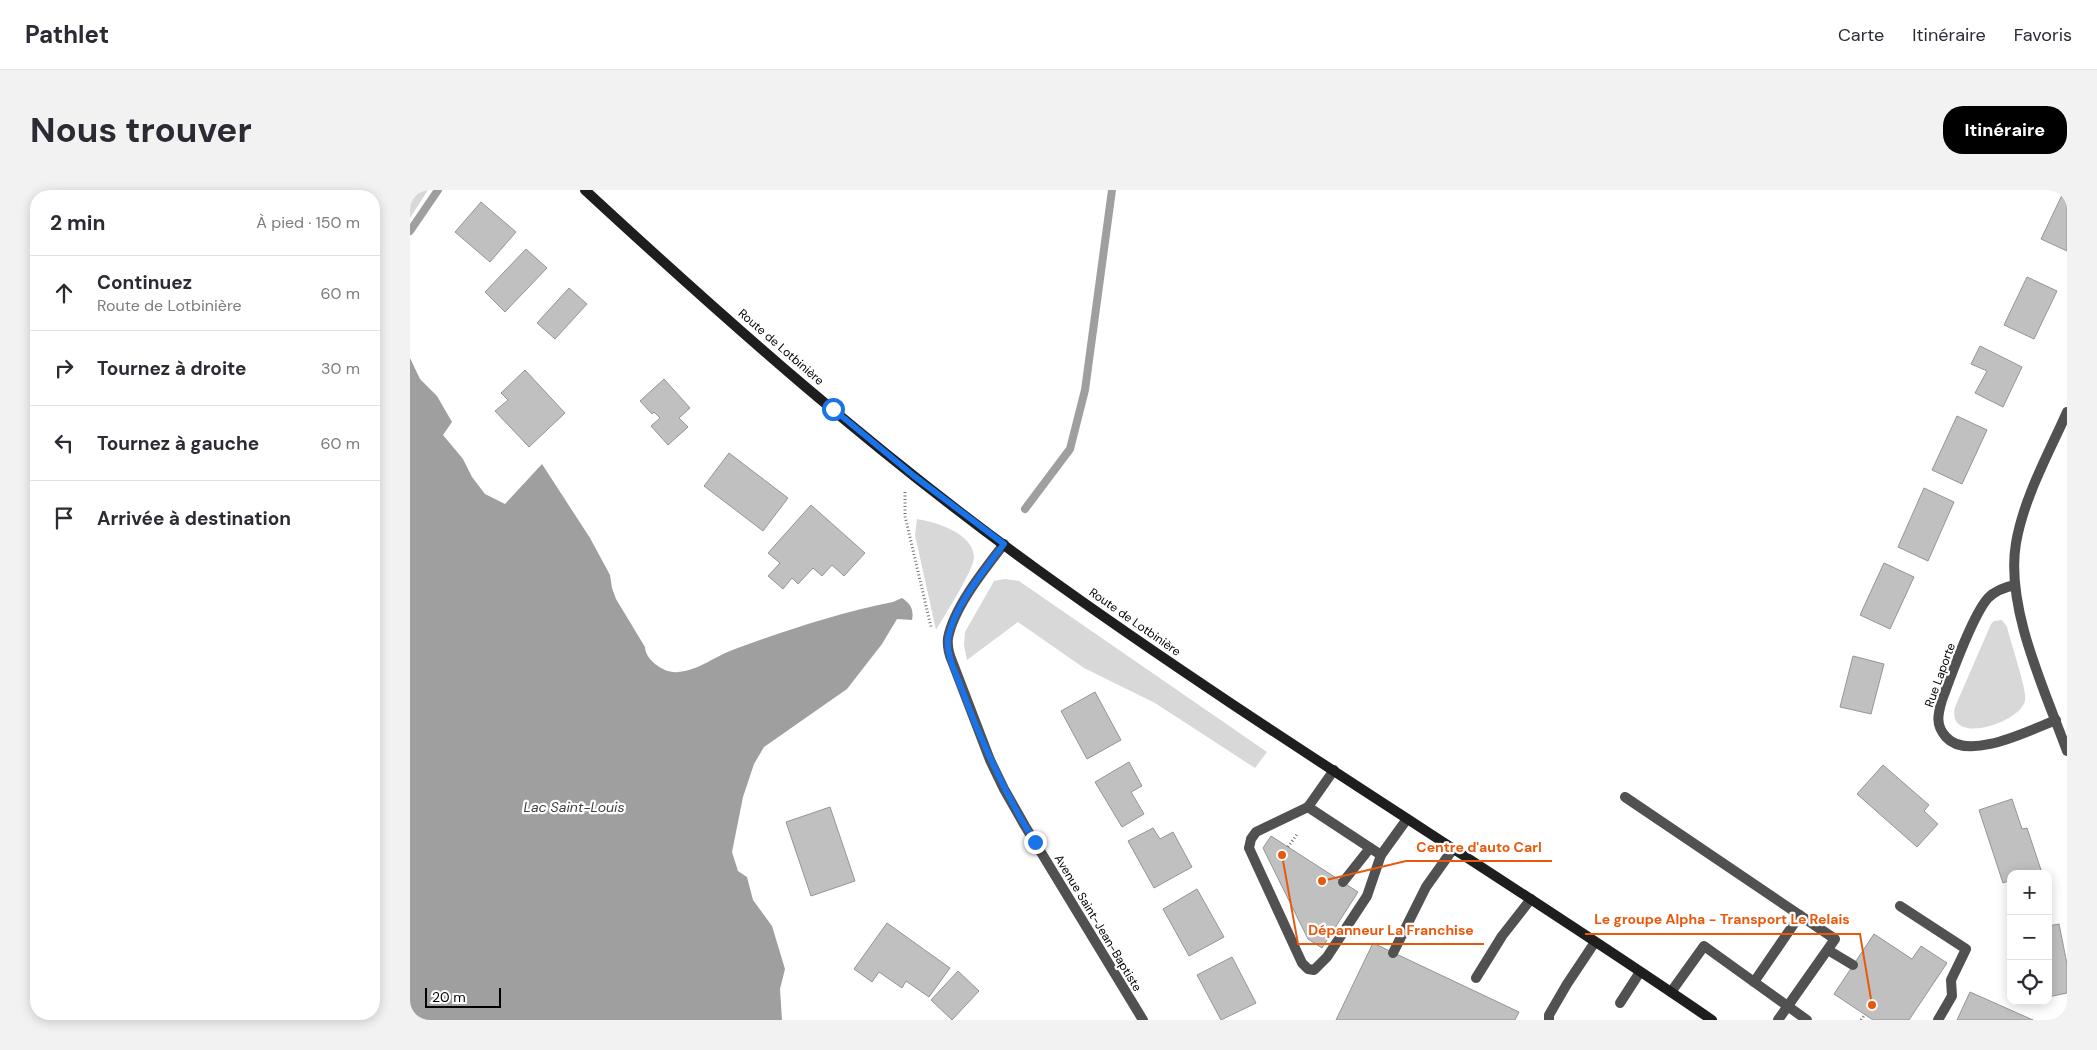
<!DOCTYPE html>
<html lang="fr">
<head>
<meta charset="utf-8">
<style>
  body { margin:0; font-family:"DM Sans",sans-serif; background:#f2f2f3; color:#2b2b33 }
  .controls { position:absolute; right:15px; bottom:15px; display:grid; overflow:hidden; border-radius:10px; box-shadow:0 2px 12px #0003 }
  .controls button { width:45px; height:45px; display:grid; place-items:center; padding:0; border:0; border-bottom:1px solid #e1e1e2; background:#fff; color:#2b2b33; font:25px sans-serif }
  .scale { position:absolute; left:15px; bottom:12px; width:76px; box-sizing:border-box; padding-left:5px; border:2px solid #000; border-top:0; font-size:14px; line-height:18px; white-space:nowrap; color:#000; -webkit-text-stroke:4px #fff; paint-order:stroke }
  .stop { position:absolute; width:15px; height:15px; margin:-11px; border:4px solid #1a73e8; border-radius:50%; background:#fff }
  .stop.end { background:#1a73e8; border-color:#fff; box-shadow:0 1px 5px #0008 }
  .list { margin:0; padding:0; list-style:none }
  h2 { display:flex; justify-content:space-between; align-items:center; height:65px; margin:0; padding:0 20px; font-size:21px }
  h2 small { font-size:16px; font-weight:400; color:#7c7c81 }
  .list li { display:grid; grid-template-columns:32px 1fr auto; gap:15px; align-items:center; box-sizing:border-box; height:75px; padding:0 20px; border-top:1px solid #e1e1e2 }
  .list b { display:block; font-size:19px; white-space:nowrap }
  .list p { margin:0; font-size:16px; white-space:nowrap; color:#7c7c81 }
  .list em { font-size:16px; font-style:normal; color:#7c7c81 }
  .icon { flex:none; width:28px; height:28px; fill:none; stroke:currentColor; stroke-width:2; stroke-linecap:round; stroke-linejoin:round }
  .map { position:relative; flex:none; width:1657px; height:830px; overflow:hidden; border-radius:20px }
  header { display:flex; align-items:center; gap:30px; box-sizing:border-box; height:70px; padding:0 25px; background:#fff; border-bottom:1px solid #e1e1e2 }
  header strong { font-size:24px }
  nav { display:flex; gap:28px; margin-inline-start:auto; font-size:18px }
  .intro { display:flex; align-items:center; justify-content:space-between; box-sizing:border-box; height:120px; padding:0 30px }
  h1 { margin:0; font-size:35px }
  .button { padding:12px 22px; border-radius:20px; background:#000; color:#fff; font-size:18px; font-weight:700 }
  main { display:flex; gap:30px; padding:0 30px }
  aside { flex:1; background:#fff; border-radius:20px; box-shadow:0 2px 12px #0003 }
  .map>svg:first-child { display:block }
</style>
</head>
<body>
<header>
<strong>Pathlet</strong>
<nav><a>Carte</a><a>Itinéraire</a><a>Favoris</a></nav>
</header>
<div class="intro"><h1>Nous trouver</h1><a class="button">Itinéraire</a></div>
<main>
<aside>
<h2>2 min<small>À pied · 150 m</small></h2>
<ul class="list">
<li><svg class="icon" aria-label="ahead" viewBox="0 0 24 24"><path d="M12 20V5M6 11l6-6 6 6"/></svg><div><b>Continuez</b><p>Route de Lotbinière</p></div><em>60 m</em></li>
<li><svg class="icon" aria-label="right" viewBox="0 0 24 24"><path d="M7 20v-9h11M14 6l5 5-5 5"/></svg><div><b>Tournez à droite</b></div><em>30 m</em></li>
<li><svg class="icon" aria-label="left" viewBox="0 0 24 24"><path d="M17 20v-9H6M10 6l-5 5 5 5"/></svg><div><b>Tournez à gauche</b></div><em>60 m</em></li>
<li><svg class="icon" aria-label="arrive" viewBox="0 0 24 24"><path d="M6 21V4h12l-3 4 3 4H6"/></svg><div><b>Arrivée à destination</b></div></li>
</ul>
</aside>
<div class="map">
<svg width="1657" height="830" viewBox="0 0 1657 830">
  <rect width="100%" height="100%" fill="#fff"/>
  <g fill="#d8d8d8">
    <path d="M0 0H18L0 28Z"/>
    <path d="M507 329C526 332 563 343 564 367 564 380 534 426 526 440L505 345Z"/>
    <path d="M595 389 609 391 857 562 845 578 745 513 674 478 608 432 557 470 554 455 555 442 584 391Z"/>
    <path d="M1592 430 1597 437C1600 451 1618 502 1615 511 1610 533 1536 557 1545 517L1581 434 1584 431Z"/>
  </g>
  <path fill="#9f9f9f" d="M0 168 10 189 27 206 42 232 33 245 53 269 62 287 75 304 95 314 132 274 180 348 200 385 202 398 206 409 235 457C235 470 255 484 268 482 290 480 305 466 325 459 377 440 428 423 483 412L492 408C501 414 504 420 502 430L487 429 472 454 437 499 354 557 344 574 333 607 322 662 328 681 337 687 343 710 362 736 375 779 370 799 372 830H0Z"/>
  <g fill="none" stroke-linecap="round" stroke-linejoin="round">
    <g stroke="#9f9f9f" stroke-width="8">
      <path d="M0 41 28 0"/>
      <path d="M615 319 660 259 675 200 702 0"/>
    </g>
  </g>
  <g fill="#c0c0c0" stroke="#959595">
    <path d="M1653 3 1657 5V61L1631 49Z"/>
    <path d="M71 12 106 42 80 72 45 42Z"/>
    <path d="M116 59 137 78 95 122 75 102Z"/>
    <path d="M1617 87 1647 101 1624 149 1594 135Z"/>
    <path d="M159 98 177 114 145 149 127 133Z"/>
    <path d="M1570 156 1612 177 1593 217 1565 203 1577 181 1561 174Z"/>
    <path d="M115 180 155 223 119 257 85 221 98 210 91 203Z"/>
    <path d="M254 189 280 218 269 228 278 237 258 255 241 236 250 228 244 222 242 224 230 211Z"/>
    <path d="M1547 226 1577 240 1552 294 1522 280Z"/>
    <path d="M319 263 378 308 353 341 294 296Z"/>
    <path d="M1514 298 1544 312 1518 371 1488 357Z"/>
    <path d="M401 315 455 363 434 386 422 375 412 386 403 378 388 394 382 388 373 399 358 386 370 373 358 363Z"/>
    <path d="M1474 373 1504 387 1480 439 1450 425Z"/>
    <path d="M1443 466 1474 474 1461 524 1430 517Z"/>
    <path d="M685 502 711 550 677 569 651 521Z"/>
    <path d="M719 572 732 596 721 602 734 624 712 637 685 592Z"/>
    <path d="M1473 575 1519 615 1514 621 1528 634 1507 657 1447 604Z"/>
    <path d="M1602 609 1612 639 1617 638 1631 680 1620 684H1601V690L1593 693 1569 620Z"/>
    <path d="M420 617 445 691 401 706 376 632Z"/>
    <path d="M743 638 750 649 763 642 782 677 744 698 718 651Z"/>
    <path d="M861 646 948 702 912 758 898 749 853 658Z"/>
    <path d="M787 699 814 747 779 766 753 719Z"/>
    <path d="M477 733 540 778 519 807 496 791 492 798 469 782 462 792 444 779Z"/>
    <path d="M1649 734 1657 774V803L1638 807V736Z"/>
    <path d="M1464 744 1502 769 1511 756 1537 773 1499 830H1463L1424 804Z"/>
    <path d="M963 753 1109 822 1105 830H926Z"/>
    <path d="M822 767 846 813 811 830 787 785Z"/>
    <path d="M548 781 569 801 542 830 521 810Z"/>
    <path d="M1560 802 1623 830H1547Z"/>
  </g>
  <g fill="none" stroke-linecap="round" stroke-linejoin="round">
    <g stroke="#737373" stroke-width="3" stroke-dasharray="1 2.5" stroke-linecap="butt">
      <path d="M495 302V326L521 437"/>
      <path d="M878 657 888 643"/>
      <path d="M1451 830 1455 824"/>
    </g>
    <g stroke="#515151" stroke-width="10">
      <path d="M924 580 898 617 971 665 997 629"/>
      <path d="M1215 607 1425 749 1368 830"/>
      <path d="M898 617 846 642 841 649 839 658 892 773 898 779 904 780 917 767 957 706 971 665"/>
      <path d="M933 692 960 658"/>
      <path d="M1490 716 1556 759 1541 790 1542 806 1528 830"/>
      <path d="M1418 760 1443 775"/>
      <path d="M983 763 1016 697 1043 659"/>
      <path d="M1066 788 1092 746 1121 709"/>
      <path d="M1344 792 1390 725"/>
      <path d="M1261 802 1294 756 1397 830"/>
      <path d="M1210 813 1230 782"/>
      <path d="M1139 830V825L1157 794 1185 752"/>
    </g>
    <g stroke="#515151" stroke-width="10">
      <path d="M1657 222C1639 263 1614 307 1606 353 1595 417 1635 501 1657 561"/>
      <path d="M1605 395C1595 397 1586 400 1578 408 1562 426 1541 486 1532 510 1528 524 1525 535 1536 547 1558 572 1620 540 1646 530"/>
    </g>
    <path stroke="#515151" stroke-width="10" d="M594 354C574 380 544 417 538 448 537 457 539 464 542 471L580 570 594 599 615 636 733 830"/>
    <path stroke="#1e1e1e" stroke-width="10" d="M175 0C320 134 468 265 628 380 847 538 1079 677 1302 830"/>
  </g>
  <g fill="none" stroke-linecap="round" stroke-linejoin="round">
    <path stroke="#1a73e8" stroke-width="6" d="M423 219 504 286 594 354C575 379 543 418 538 449 536 465 546 483 551 497 571 551 594 603 625 652"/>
  </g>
  <g text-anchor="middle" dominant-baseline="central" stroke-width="4.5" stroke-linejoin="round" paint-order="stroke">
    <g font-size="12" fill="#000" stroke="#fff">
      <text transform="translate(371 157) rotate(41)">Route de Lotbinière</text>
      <text transform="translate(725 432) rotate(35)">Route de Lotbinière</text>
      <text transform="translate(1530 485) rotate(-70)">Rue Laporte</text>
      <text transform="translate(688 733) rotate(59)">Avenue Saint-Jean-Baptiste</text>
    </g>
    <g font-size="14" font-style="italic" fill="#404040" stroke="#fff">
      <text x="164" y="617">Lac Saint-Louis</text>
    </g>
  </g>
  <path fill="none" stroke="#e8590c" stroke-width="2" d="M912 691L996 671H1142M1462 815L1450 744H1175M872 665L888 754H1074"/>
  <g fill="#e8590c" stroke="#fff" stroke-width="2">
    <circle cx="912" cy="691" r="5"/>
    <circle cx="1462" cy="815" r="5"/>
    <circle cx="872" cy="665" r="5"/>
  </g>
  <g font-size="14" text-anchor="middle" font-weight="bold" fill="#e8590c" stroke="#fff" stroke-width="4.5" stroke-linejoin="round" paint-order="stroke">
    <text x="1069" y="662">Centre d'auto Carl</text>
    <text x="1312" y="734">Le groupe Alpha - Transport Le Relais</text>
    <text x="981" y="745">Dépanneur La Franchise</text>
  </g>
</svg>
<div class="controls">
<button>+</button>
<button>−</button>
<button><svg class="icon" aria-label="locate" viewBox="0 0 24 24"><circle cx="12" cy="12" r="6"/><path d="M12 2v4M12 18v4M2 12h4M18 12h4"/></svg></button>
</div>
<div class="scale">20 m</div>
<div class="stop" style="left:423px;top:219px"></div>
<div class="stop end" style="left:625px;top:652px"></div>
</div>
</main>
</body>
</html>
